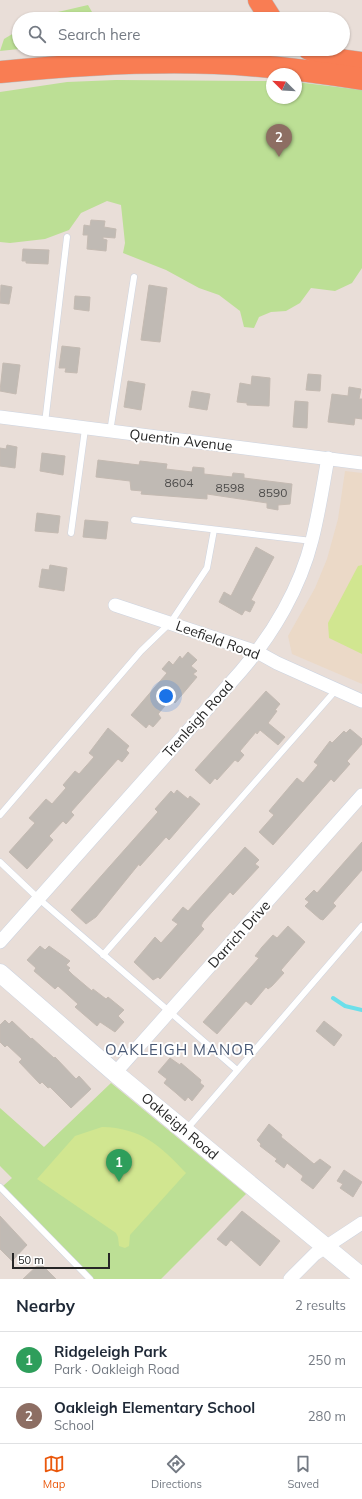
<!DOCTYPE html>
<html lang="en">
<head>
<meta charset="utf-8">
<style>
  body { margin:0; font-family:Mulish,sans-serif; background:#f6f6f7; color:#1f2937 }
  .compass { position:absolute; left:266px; top:68px; width:36px; height:36px; border-radius:50%; background:#fff; box-shadow:0 1px 3px #0004; rotate:294deg }
  .scale { position:absolute; left:12px; bottom:10px; width:98px; box-sizing:border-box; padding-left:4px; border:2px solid #262626; border-top:0; font-size:11px; line-height:14px; white-space:nowrap; color:#262626; -webkit-text-stroke:3px #fff; paint-order:stroke }
  .you { position:absolute; left:166px; top:696px; width:14px; height:14px; margin:-10px; border:3px solid #fff; border-radius:50%; background:#1a73e8; box-shadow:0 0 0 6px #1a73e833 }
  .badge { display:grid; place-items:center; width:26px; height:26px; border-radius:50%; background:#ea580c; color:#fff; font-size:13px; font-weight:700 }
  .pin { position:absolute; translate:-50% -33px; filter:drop-shadow(0 1px 2px #0008) }
  .pin::after { content:''; position:absolute; top:21px; width:14px; height:12px; background:inherit; clip-path:polygon(0 0,100% 0,50% 100%) }
  .list { margin:0; padding:0; list-style:none }
  h2 { display:flex; justify-content:space-between; align-items:center; height:52px; margin:0; padding:0 16px; font-size:17px }
  h2 small { font-size:13px; font-weight:400; color:#747a83 }
  .list li { display:grid; grid-template-columns:26px 1fr auto; gap:12px; align-items:center; box-sizing:border-box; height:56px; padding:0 16px; border-top:1px solid #e0e1e3 }
  .list b { display:block; font-size:15px; white-space:nowrap }
  .list p { margin:0; font-size:13px; white-space:nowrap; color:#747a83 }
  .list em { font-size:13px; font-style:normal; color:#747a83 }
  .icon { flex:none; width:22px; height:22px; fill:none; stroke:currentColor; stroke-width:2; stroke-linecap:round; stroke-linejoin:round }
  .map { position:relative; flex:none; width:362px; height:1279px; overflow:hidden }
  .search { position:absolute; background:#fff; box-shadow:0 1px 3px #0004; left:12px; right:12px; top:12px; height:44px; display:flex; align-items:center; gap:10px; box-sizing:border-box; padding:0 14px; border-radius:22px; color:#747a83; font-size:15px }
  .sheet { height:164px; background:#fff }
  nav { display:flex; justify-content:space-around; align-items:center; box-sizing:border-box; height:56px; border-top:1px solid #e0e1e3; background:#fff; font-size:11px; color:#747a83 }
  nav a { display:grid; justify-items:center; gap:2px }
  nav .on { color:#ea580c }
  .map>svg:first-child { display:block }
</style>
</head>
<body>
<div class="map">
<svg width="362" height="1279" viewBox="0 0 362 1279">
  <rect width="100%" height="100%" fill="#e9ded8"/>
  <path fill="#ebd9c7" d="M345 471 362 473V684L292 654 288 636 315 588 327 559 338 519Z"/>
  <g fill="#bcdf95">
    <path d="M88 5 96 19H39L45 15Z"/>
    <path d="M19 30V49L0 51 4 39Z"/>
    <path d="M116 80 272 81V98H296V82L362 90V268L352 283 335 291 311 288 300 303 286 311 271 312 259 317 254 328 244 327 240 311 219 295 199 288 166 270 123 253 125 243 121 205 107 201 81 213 69 230 45 239 10 243 0 242V92L67 82Z"/>
    <path d="M111 1083 246 1194 161 1279H94L3 1186 12 1178 0 1166V1108L44 1147Z"/>
  </g>
  <g fill="#d1e690">
    <path d="M362 565V654L329 638 328 623 358 566Z"/>
    <path d="M102 1127C141 1128 160 1145 186 1173L130 1235 129 1246 125 1248 119 1246 118 1237 116 1233 37 1179 75 1136Z"/>
  </g>
  <g fill="none" stroke-linecap="round" stroke-linejoin="round">
    <path stroke="#6cdfea" stroke-width="4" d="M333 998 345 1006 362 1010"/>
  </g>
  <g fill="#c0bab4" stroke="#c4bab2">
    <path d="M91 220 105 221 104 227 116 229 115 238 103 237V239L107 240 106 251 87 249 88 235H83L84 225 90 226Z"/>
    <path d="M23 249 49 250 48 264 26 263V261H22Z"/>
    <path d="M1 285 12 287 9 304 0 303Z"/>
    <path d="M149 285 167 288 160 342 141 340Z"/>
    <path d="M75 296 90 297 89 311 74 309Z"/>
    <path d="M62 346 80 348 77 373 65 372 66 368H59Z"/>
    <path d="M3 363 20 365 16 394 0 391Z"/>
    <path d="M308 374 321 375 320 391 306 390Z"/>
    <path d="M252 376 270 378 269 406 247 405V403L237 402 240 383 251 385Z"/>
    <path d="M128 381 145 384 141 410 124 407Z"/>
    <path d="M349 387 361 389 359 399H362V419L355 418 354 425 328 422 332 394 348 396Z"/>
    <path d="M192 391 210 394 207 410 189 407Z"/>
    <path d="M295 401 308 402 307 428 293 427Z"/>
    <path d="M7 445 17 447 15 468 0 466V448L6 449Z"/>
    <path d="M42 453 65 456 63 475 40 471Z"/>
    <path d="M98 460 139 465 140 461 167 464 166 469 192 472 193 467 204 468V474L232 477 233 473 244 474V478L292 484 290 504 278 505V510L267 508V503L207 494V499L141 494 142 491 131 490 130 481 96 477Z"/>
    <path d="M37 513 60 516 58 533 35 531Z"/>
    <path d="M85 520 108 522 106 539 83 537Z"/>
    <path d="M256 547 274 557 251 600 255 602 250 612 245 610 242 615 219 602 224 592 231 596Z"/>
    <path d="M50 565 67 568 64 591 39 587 42 569 49 570Z"/>
    <path d="M188 652 197 660 191 666 197 671 193 674 197 677 175 703 171 699 158 714 161 718 153 727 149 724 146 728 131 715 167 673 162 669 169 661 173 665 180 656 182 659Z"/>
    <path d="M266 691 280 704 275 710 277 711 268 723 285 737 278 745 260 730 257 734 256 732 240 751 244 755 238 762 235 760 217 780 215 778 210 784 195 770Z"/>
    <path d="M108 728 129 746 126 750 129 753 122 762 118 759 71 812 74 815 66 824 63 821 49 836 53 840 27 869 9 852 35 823 29 818 46 799 52 804 66 788 63 785 75 771 79 774 94 757 89 753Z"/>
    <path d="M350 729 362 739V744L347 761 350 764 334 782 331 779 273 845 259 832 274 815 269 811 297 778 303 783 318 765 314 762 330 741 332 743 344 731 346 733Z"/>
    <path d="M177 790 188 799 190 796 200 804 169 840 166 837 140 866 139 864 96 917 86 924 71 910 158 812 155 809 171 791 174 794Z"/>
    <path d="M362 842V870L333 903 336 906 323 920 320 919 305 906 309 902 305 899 314 890 317 893Z"/>
    <path d="M245 847 259 860 255 864 259 867 233 895 230 892 203 922 201 926 204 929 160 979 158 977 153 980 134 962 155 937 161 943 178 924 172 920 183 907 188 911Z"/>
    <path d="M288 926 305 942 281 970 284 973 272 986 268 989 266 987 251 1005 246 1001 217 1034 203 1022 259 958 255 956 262 947 273 935 277 938Z"/>
    <path d="M40 946 45 950 49 946 70 961 66 965 70 968 68 970 73 975 92 991 93 989 106 999 108 997 124 1010 118 1016 124 1022 115 1032 100 1022 97 1026 75 1007 78 1004 58 986 55 989 34 971 36 968 27 960Z"/>
    <path d="M5 1020 9 1024 12 1021 31 1039 32 1038 54 1058 55 1057 76 1079 79 1076 91 1089 71 1108 50 1087 48 1088 42 1082 40 1084 19 1062 22 1059 7 1045 5 1047 0 1042V1025Z"/>
    <path d="M324 1021 342 1035 334 1046 316 1031Z"/>
    <path d="M170 1058 180 1065 181 1063 201 1080 200 1083 204 1086 192 1101 188 1097 185 1101 176 1093 164 1083 167 1079 158 1072Z"/>
    <path d="M269 1124 282 1135 281 1137 314 1164 320 1159 331 1167 313 1189 301 1180 303 1176 287 1163 284 1168 275 1161 277 1159 260 1146 261 1144 257 1140Z"/>
    <path d="M344 1170 362 1182 353 1197 340 1188 343 1184 337 1181Z"/>
    <path d="M242 1211 280 1241 260 1266 231 1240 226 1246 217 1239Z"/>
    <path d="M0 1216 27 1245 12 1261 0 1249Z"/>
    <path d="M40 1263 56 1279H23Z"/>
  </g>
  <g fill="none" stroke-linecap="round" stroke-linejoin="round">
    <defs>
      <g id="lane">
        <path d="M45 423 67 237"/>
        <path d="M110 432 134 277"/>
        <path d="M134 520 312 541"/>
        <path d="M71 533 85 429"/>
        <path d="M0 815 141 651 171 622 207 568 214 530"/>
        <path d="M0 862 39 899 237 1070"/>
        <path d="M103 955 336 690"/>
        <path d="M186 1130 362 926"/>
        <path d="M0 1187 90 1279"/>
      </g>
      <g id="street">
        <path d="M0 417 362 463"/>
        <path d="M115 605 257 652 277 663 362 701"/>
        <path d="M0 942 241 671C273 634 300 588 312 540 319 513 323 485 328 458"/>
        <path d="M115 1073 362 795"/>
        <path d="M290 1279 315 1254 362 1223"/>
      </g>
      <path id="secondary" d="M0 973 115 1073 362 1277"/>
      <g id="highway">
        <path d="M259 0 271 19"/>
        <path d="M309 49 332 59 362 63"/>
        <path d="M0 72C71 65 143 60 215 63 264 65 313 71 362 79"/>
      </g>
    </defs>
    <use href="#lane" stroke="#cdd4e0" stroke-width="7"/>
    <use href="#street" stroke="#cdd4e0" stroke-width="14"/>
    <use href="#secondary" stroke="#cdd4e0" stroke-width="19"/>
    <use href="#highway" stroke="#bebebe" stroke-width="23"/>
    <use href="#lane" stroke="#fff" stroke-width="6"/>
    <use href="#street" stroke="#fff" stroke-width="13"/>
    <use href="#secondary" stroke="#fff" stroke-width="18"/>
    <use href="#highway" stroke="#f97d53" stroke-width="22"/>
  </g>
  <g text-anchor="middle" dominant-baseline="central" stroke-width="4" stroke-linejoin="round" paint-order="stroke">
    <g font-size="12" fill="#4c4b4a">
      <text x="179" y="482">8604</text>
      <text x="230" y="487">8598</text>
      <text x="273" y="492">8590</text>
    </g>
    <g font-size="14" fill="#262626" stroke="#fff">
      <text transform="translate(181 440) rotate(7)">Quentin Avenue</text>
      <text transform="translate(218 640) rotate(20)">Leefield Road</text>
      <text transform="translate(198 719) rotate(-48)">Trenleigh Road</text>
      <text transform="translate(239 934) rotate(-48)">Darrich Drive</text>
      <text transform="translate(180 1126) rotate(40)">Oakleigh Road</text>
    </g>
    <g font-size="15" letter-spacing="1" fill="#495975" stroke="#fff">
      <text x="180" y="1049">OAKLEIGH MANOR</text>
    </g>
  </g>
</svg>
<svg class="compass" viewBox="-18 -18 36 36"><path d="M0-13l5 13h-10z" fill="#e53935"/><path d="M0 13l5-13h-10z" fill="#747a83"/></svg>
<div class="scale">50 m</div>
<div class="you"></div>
<div class="pin badge" style="left:119px;top:1182px;background:#2e9e5b">1</div>
<div class="pin badge" style="left:279px;top:157px;background:#8d6e63">2</div>
<div class="search"><svg class="icon" aria-label="search" viewBox="0 0 24 24"><circle cx="10" cy="10" r="6"/><path d="M15 15l6 6"/></svg>Search here</div>
</div>
<section class="sheet">
<h2>Nearby<small>2 results</small></h2>
<ul class="list">
<li><span class="badge" style="background:#2e9e5b">1</span><div><b>Ridgeleigh Park</b><p>Park · Oakleigh Road</p></div><em>250 m</em></li>
<li><span class="badge" style="background:#8d6e63">2</span><div><b>Oakleigh Elementary School</b><p>School</p></div><em>280 m</em></li>
</ul>
</section>
<nav>
<a class="on"><svg class="icon" aria-label="map" viewBox="0 0 24 24"><path d="M3 6l6-2 6 2 6-2v14l-6 2-6-2-6 2zM9 4v14M15 6v14"/></svg>Map</a>
<a><svg class="icon" aria-label="directions" viewBox="0 0 24 24"><path d="M12 3l9 9-9 9-9-9zM9 14v-3h6M13 9l2 2-2 2"/></svg>Directions</a>
<a><svg class="icon" aria-label="saved" viewBox="0 0 24 24"><path d="M7 4h10v16l-5-4-5 4z"/></svg>Saved</a>
</nav>
</body>
</html>
